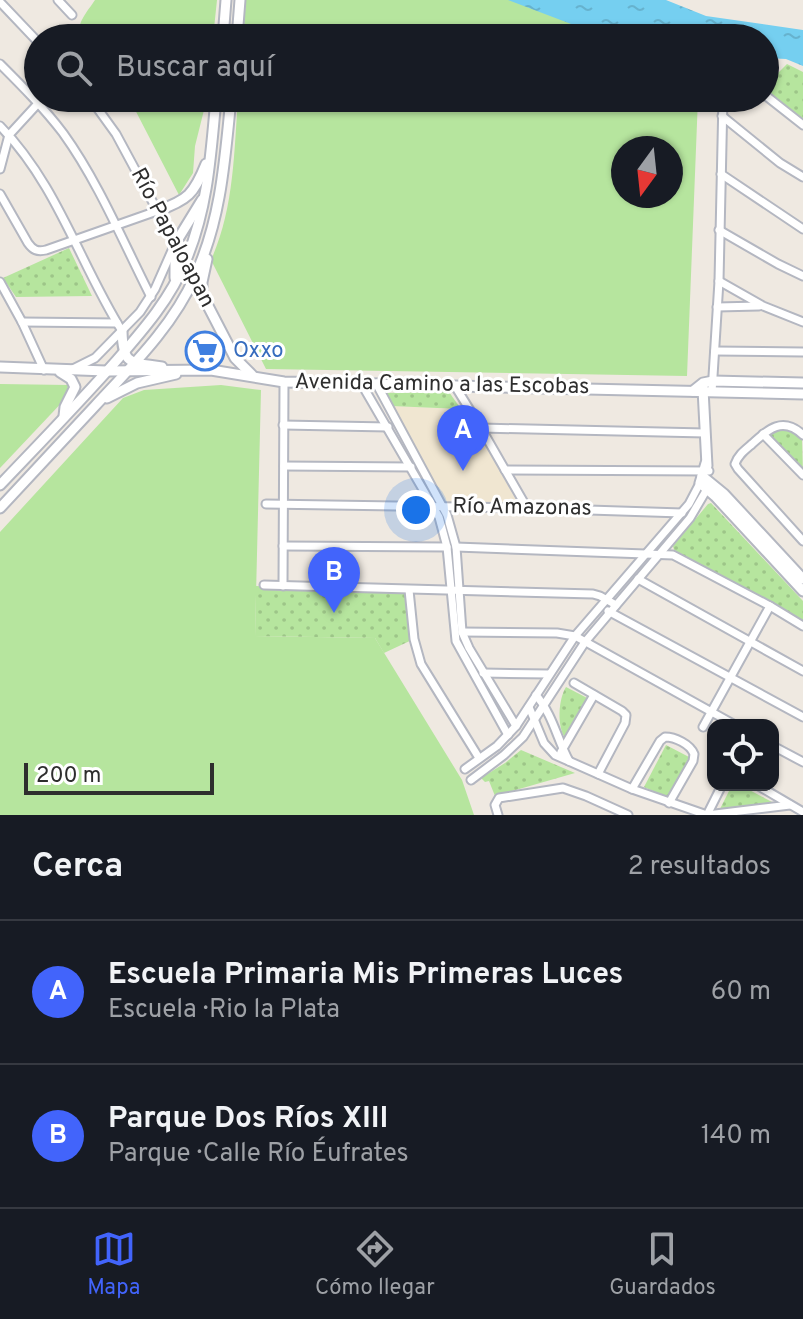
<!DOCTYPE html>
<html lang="es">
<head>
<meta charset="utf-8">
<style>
  body { margin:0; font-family:Overpass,sans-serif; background:#20242c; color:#f1f3f6 }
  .controls { position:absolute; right:24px; bottom:24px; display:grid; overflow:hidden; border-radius:16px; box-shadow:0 2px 6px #0004 }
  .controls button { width:72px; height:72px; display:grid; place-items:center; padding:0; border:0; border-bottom:2px solid #363941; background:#171b24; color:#f1f3f6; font:40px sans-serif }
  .compass { position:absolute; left:611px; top:136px; width:72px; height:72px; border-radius:50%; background:#171b24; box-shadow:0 2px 6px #0004; rotate:195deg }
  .scale { position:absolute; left:24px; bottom:20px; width:190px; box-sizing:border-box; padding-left:8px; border:4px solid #2e2e2e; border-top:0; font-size:22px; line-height:28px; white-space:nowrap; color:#2e2e2e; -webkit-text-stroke:6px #fff; paint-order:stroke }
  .you { position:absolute; left:416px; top:510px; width:28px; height:28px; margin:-20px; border:6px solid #fff; border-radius:50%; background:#1a73e8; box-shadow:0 0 0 12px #1a73e833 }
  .badge { display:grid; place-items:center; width:52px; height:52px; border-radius:50%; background:#4264fb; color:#fff; font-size:26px; font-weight:700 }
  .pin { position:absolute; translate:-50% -66px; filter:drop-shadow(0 2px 4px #0008) }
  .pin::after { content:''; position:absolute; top:42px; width:28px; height:24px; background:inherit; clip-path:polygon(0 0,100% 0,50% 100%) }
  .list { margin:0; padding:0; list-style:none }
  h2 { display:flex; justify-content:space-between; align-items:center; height:104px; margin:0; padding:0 32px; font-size:34px }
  h2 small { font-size:26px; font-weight:400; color:#9ea1a6 }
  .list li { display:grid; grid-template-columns:52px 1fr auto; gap:24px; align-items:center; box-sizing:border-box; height:144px; padding:0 32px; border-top:2px solid #363941 }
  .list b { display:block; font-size:30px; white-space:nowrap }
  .list p { margin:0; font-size:26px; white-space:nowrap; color:#9ea1a6 }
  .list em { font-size:26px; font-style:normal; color:#9ea1a6 }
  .icon { flex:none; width:44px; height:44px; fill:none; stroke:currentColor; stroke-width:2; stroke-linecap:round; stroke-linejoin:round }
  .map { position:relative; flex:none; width:803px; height:815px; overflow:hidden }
  .search { position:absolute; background:#171b24; box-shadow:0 2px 6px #0004; left:24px; right:24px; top:24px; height:88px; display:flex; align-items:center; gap:20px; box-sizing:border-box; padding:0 28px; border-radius:44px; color:#9ea1a6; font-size:30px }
  .sheet { height:392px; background:#171b24 }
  nav { display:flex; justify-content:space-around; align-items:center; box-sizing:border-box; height:112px; border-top:2px solid #363941; background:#171b24; font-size:22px; color:#9ea1a6 }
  nav a { display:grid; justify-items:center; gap:4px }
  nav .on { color:#4264fb }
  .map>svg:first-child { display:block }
</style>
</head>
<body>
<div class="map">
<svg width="803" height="815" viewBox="0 0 803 815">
  <defs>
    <pattern id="park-dots" width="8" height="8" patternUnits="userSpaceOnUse" patternTransform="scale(2)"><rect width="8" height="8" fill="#b6e59e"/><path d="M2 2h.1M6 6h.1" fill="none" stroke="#9dc588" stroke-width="1.8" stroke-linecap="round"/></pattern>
    <pattern id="water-ripples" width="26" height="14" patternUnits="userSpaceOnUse" patternTransform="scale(2)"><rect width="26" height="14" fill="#75cff0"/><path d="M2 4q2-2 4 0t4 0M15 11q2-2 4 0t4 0" fill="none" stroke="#66b2ce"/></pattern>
  </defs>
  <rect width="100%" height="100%" fill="#efe9e1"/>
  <path fill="#f0e6d1" d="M391 406 461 409 483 440 519 506 445 502Z"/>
  <g fill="#b6e59e" fill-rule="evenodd">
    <path d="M95 0H217L213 38H80C75 24 88 11 95 0Z"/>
    <path d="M246 0H531L579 27 625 38H243Z"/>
    <path d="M129 98H207L195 146 193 173 179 195Z"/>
    <path d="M238 98H698L687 376 266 369 211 260C234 209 234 153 238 98ZM623 148H671V196H623Z"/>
    <path d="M0 384 68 385 67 397 0 468Z"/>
    <path d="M221 385 261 390 255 636 375 638 462 780 474 815H0V532L123 398 144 390Z"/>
  </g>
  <g fill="url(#park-dots)">
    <path d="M787 64 803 72V122L765 93V86Z"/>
    <path d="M69 248 92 296 16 297 3 278Z"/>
    <path d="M449 392 461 409 391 406 384 393Z"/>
    <path d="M776 429 793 431 802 439 803 474 769 436 770 432Z"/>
    <path d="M711 503 803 601V623L674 550 673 546 708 504Z"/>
    <path d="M256 586 409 590 414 639 384 653 375 638 255 636Z"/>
    <path d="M566 687 589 699 565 738C557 726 558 700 566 687Z"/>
    <path d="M666 745 689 757 669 798 644 787Z"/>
    <path d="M521 750 575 773 495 796 489 781 485 782 481 778 505 763Z"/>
    <path d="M732 785H740L772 802 768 805 725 810 720 809Z"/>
  </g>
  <path fill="url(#water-ripples)" d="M508 0H666L706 16 803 30V66L786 59 765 58V38H635L579 27Z"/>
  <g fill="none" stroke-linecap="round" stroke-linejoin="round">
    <defs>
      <g id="street">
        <path d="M58 0 72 15"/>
        <path d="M0 2 38 42"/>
        <path d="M0 64C22 86 44 108 63 133 99 183 123 242 151 297"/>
        <path d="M765 95 803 125"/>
        <path d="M90 98 116 134 185 262"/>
        <path d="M722 116 780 163 803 177"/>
        <path d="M0 126C57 184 80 264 122 331"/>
        <path d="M0 169 9 135 43 98"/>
        <path d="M721 174 803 229"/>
        <path d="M0 194 28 243C33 250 37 252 46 250L157 211"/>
        <path d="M719 230 778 264 803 276"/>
        <path d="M719 281 763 306 803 322"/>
        <path d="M0 282 22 322 44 370"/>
        <path d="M717 307 759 306"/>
        <path d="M22 322 117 323"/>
        <path d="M715 351 803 352"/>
        <path d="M73 369 95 358 140 312 155 289 174 246"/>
        <path d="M361 383 439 517 447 547 456 641 508 735"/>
        <path d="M376 383 447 515 456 547 462 632 469 648 516 726"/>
        <path d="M455 386 481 428 527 508"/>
        <path d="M712 392 719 281 723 98"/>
        <path d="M283 425 388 427"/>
        <path d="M481 428 705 433"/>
        <path d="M763 434 803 475"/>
        <path d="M803 435C783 416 768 429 752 444 745 450 738 455 735 464L738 469 803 541"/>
        <path d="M284 466 411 467"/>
        <path d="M505 470 709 471"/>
        <path d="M266 504 527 508 682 513"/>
        <path d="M283 546 447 547"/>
        <path d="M456 547 673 555 770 606 803 626"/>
        <path d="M638 579 803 671"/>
        <path d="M264 585 593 594 600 596 616 605"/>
        <path d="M283 586 284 382"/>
        <path d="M409 590 414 639 421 664 479 758"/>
        <path d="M608 611 803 717"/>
        <path d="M462 632 557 633 575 636 735 725"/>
        <path d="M483 673 549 674"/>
        <path d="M574 683 622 711 626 715 625 723 598 774"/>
        <path d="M536 695C553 715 557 739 569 761"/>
        <path d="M529 707 544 743 555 755 632 789 707 815 790 805"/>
        <path d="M703 727 770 606"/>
        <path d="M773 746 803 762"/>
        <path d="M561 752 594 695"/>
        <path d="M465 769 497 746 516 726 575 636 689 504 700 483"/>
        <path d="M471 780 504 755 523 737 585 642 690 518 707 489"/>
        <path d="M757 785 803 812"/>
        <path d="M632 789 660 741 665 737C675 737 690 744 694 754L693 761 669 803"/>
        <path d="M498 815 495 805 499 798 563 788 586 796 628 815"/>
        <path d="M707 815 722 785"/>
      </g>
      <g id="secondary">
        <path d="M223 38 226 0"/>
        <path d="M237 38 240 0"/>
        <path d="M157 211C188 200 194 194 206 164"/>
        <path d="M192 275 235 358 252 375"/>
        <path d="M175 278V244L202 200"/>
        <path d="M202 292V282L207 259"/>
        <path d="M122 331C123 367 131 362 162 367"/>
        <path d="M0 367 106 371 211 370 284 382 803 394"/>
        <path d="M60 372 71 379 75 387 65 407 64 416"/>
        <path d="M703 389 707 466"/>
        <path d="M693 391 703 383 713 381 803 383"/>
        <path d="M107 398 137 383 176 374"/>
        <path d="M706 463 700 483 715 496 803 591"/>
        <path d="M702 476 724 494 803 579"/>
        <path d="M0 485C39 444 79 403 117 360 144 329 171 298 186 260 208 208 211 153 216 98"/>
        <path d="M0 508C32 474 63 440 95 406 132 366 173 326 195 276 221 220 225 159 231 98"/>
      </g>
    </defs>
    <use href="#street" stroke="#b4b7c1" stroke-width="11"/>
    <use href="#secondary" stroke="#b4b7c1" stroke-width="13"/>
    <use href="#street" stroke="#fff" stroke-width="7"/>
    <use href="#secondary" stroke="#fff" stroke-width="9"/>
  </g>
  <defs>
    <symbol id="supermarket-ring" viewBox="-11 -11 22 22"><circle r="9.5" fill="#fff" stroke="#3f7fe0" stroke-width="1.5"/><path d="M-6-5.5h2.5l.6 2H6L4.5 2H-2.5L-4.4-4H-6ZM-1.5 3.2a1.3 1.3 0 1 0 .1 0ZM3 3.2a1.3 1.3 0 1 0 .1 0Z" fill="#3f7fe0"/></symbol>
  </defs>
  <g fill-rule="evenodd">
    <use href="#supermarket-ring" x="183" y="329" width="44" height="44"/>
  </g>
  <g text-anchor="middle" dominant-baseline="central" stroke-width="6" stroke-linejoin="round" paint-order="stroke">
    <g font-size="22" fill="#2e2e2e" stroke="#fff">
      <text transform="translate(172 238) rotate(62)">Río Papaloapan</text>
      <text transform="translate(442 385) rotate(1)">Avenida Camino a las Escobas</text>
      <text transform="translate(522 508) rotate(1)">Río Amazonas</text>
    </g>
    <g font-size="22" fill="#366cbe" stroke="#fff" text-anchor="start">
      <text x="233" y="351">Oxxo</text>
    </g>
  </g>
</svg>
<div class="controls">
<button><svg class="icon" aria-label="locate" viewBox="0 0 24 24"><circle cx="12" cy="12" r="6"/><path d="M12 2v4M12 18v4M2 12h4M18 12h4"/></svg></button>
</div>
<svg class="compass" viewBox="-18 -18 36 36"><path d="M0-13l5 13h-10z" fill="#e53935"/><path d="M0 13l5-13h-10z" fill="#9ea1a6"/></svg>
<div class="scale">200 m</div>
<div class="you"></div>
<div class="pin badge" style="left:463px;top:471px">A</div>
<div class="pin badge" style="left:334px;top:613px">B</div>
<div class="search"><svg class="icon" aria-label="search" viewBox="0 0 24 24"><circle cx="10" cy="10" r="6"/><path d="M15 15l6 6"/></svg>Buscar aquí</div>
</div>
<section class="sheet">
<h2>Cerca<small>2 resultados</small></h2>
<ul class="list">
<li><span class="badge">A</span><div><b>Escuela Primaria Mis Primeras Luces</b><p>Escuela · Rio la Plata</p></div><em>60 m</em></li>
<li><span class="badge">B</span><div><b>Parque Dos Ríos XIII</b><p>Parque · Calle Río Éufrates</p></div><em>140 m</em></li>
</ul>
</section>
<nav>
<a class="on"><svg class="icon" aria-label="map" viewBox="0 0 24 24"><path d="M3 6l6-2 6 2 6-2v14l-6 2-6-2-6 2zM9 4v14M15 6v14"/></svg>Mapa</a>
<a><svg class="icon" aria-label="directions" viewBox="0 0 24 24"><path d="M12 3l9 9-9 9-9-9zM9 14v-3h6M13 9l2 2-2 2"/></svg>Cómo llegar</a>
<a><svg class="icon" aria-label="saved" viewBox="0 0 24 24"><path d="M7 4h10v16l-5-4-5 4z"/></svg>Guardados</a>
</nav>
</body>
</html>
